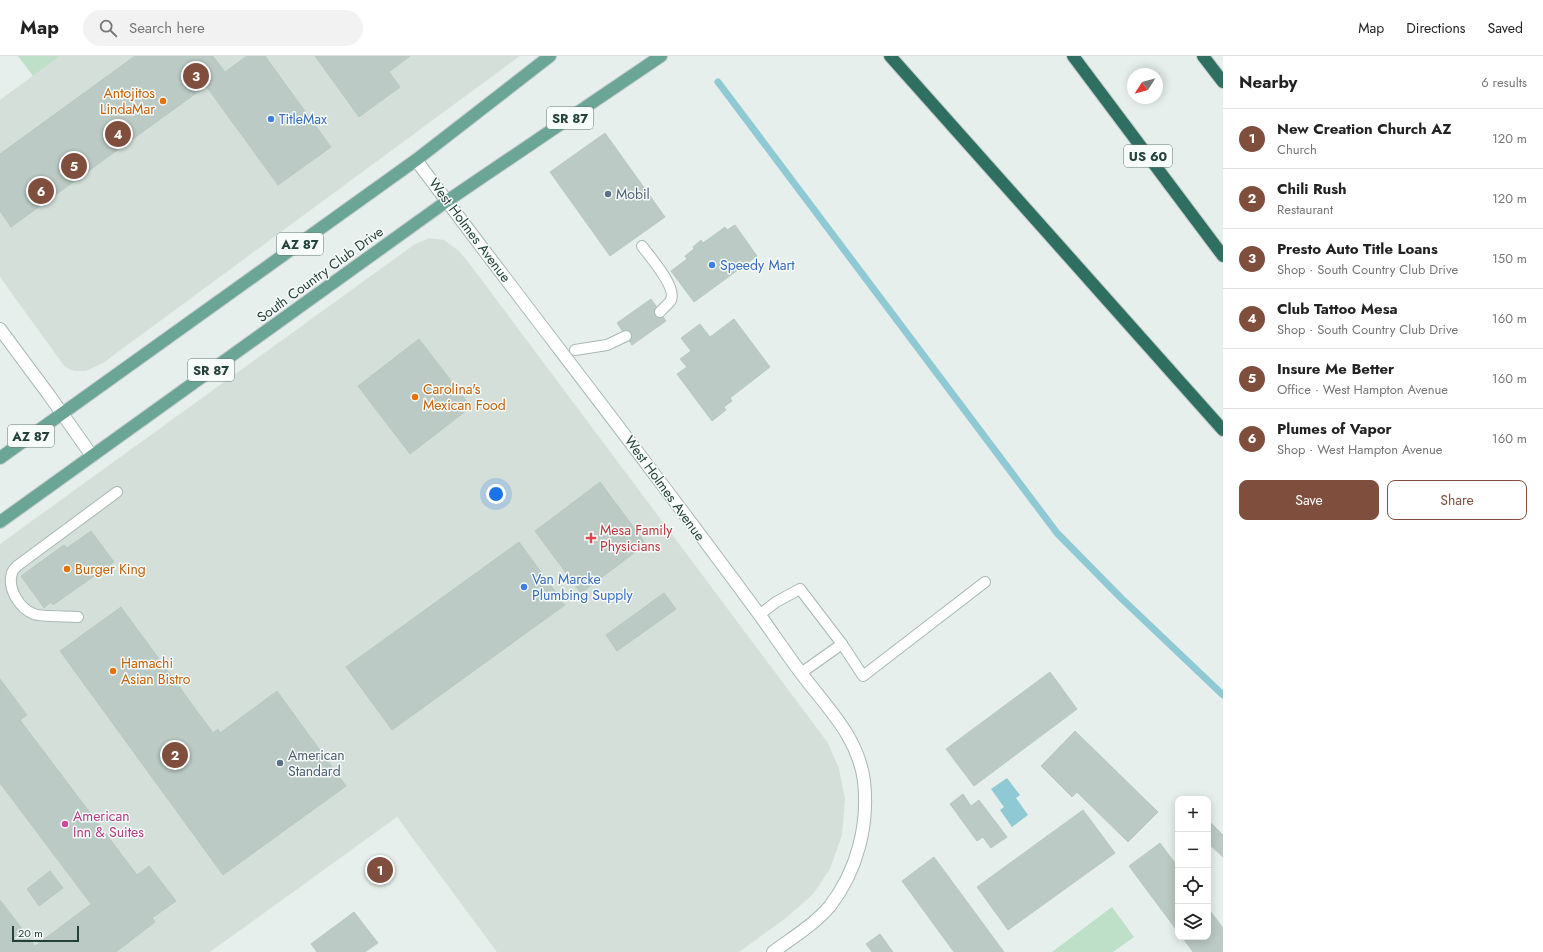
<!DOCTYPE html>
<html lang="en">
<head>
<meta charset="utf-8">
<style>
  body { margin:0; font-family:Jost,sans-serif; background:#f2f2f2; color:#222 }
  .controls { position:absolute; right:12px; bottom:12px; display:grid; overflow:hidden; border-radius:8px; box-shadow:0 2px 10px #0003 }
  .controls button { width:36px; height:36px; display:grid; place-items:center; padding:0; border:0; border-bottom:1px solid #e0e0e0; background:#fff; color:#222; font:20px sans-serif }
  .compass { position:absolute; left:1127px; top:12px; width:36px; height:36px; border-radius:50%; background:#fff; box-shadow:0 2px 10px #0003; rotate:234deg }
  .scale { position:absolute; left:12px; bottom:10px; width:67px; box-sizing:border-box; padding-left:4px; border:2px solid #24423a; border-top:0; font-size:11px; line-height:14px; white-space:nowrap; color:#24423a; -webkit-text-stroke:3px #f7fbf9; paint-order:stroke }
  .you { position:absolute; left:496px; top:438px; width:14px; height:14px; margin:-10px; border:3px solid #fff; border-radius:50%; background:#1a73e8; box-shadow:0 0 0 6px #1a73e833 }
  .badge { display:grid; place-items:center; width:26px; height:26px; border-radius:50%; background:#804e3d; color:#fff; font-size:13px; font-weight:700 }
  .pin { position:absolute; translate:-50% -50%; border:2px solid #fff; box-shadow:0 1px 4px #0006 }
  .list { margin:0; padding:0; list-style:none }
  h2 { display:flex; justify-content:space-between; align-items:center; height:52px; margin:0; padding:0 16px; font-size:17px }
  h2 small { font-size:13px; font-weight:400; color:#767676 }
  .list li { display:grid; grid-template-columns:26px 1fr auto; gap:12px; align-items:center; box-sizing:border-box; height:60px; padding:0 16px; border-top:1px solid #e0e0e0 }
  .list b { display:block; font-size:15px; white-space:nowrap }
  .list p { margin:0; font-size:13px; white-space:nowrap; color:#767676 }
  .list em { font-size:13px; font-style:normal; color:#767676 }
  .actions { display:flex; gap:8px; padding:12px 16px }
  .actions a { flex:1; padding:9px 0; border:1px solid #804e3d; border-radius:8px; text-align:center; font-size:14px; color:#804e3d }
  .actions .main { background:#804e3d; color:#fff }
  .icon { flex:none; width:22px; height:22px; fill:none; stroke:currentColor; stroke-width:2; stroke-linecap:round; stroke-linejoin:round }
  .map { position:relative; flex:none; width:1223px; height:896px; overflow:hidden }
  header { display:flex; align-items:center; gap:24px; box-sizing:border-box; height:56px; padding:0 20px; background:#fff; border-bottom:1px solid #e0e0e0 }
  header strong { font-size:19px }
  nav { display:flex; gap:22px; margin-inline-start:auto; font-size:14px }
  .search { width:280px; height:36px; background:#f2f2f2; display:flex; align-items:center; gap:10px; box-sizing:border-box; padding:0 14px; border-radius:22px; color:#767676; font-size:15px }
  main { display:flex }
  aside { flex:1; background:#fff }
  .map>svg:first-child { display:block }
</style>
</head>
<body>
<header>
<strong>Map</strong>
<div class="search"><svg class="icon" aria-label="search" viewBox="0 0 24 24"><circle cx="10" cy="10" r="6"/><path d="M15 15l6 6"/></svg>Search here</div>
<nav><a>Map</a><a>Directions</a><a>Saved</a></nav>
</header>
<main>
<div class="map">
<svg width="1223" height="896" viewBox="0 0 1223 896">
  <rect width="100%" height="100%" fill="#e6efeb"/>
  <g fill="#d4dfda">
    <path d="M60 0H520L103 307 86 315H74L65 311 0 221V44Z"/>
    <path d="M430 182 444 184 459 195 469 207 828 687 839 713 845 743 842 779 830 813 813 838 786 862 739 896H497L397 761 210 896H0V488L415 188Z"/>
  </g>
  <g fill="#bfe0c8">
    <path d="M18 0H60L33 20Z"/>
    <path d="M1112 851 1134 881 1113 896H1052Z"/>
  </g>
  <path fill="#8ec9d4" d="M1007 722 1020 739 1016 742 1028 759 1012 771 1000 754 1004 751 991 733Z"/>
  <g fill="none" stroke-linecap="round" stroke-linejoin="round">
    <path stroke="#8ec9d4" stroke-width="7" d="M718 26 1057 477 1121 542 1223 639"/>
  </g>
  <g fill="#bbcac4" stroke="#b8c9c2">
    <path d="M135 0H213L225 16 247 0H265L331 91 278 129 206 30 11 171 0 155V98Z"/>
    <path d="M315 0H410L389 16 400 31 359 61Z"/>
    <path d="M605 77 665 161 610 200 550 116Z"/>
    <path d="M735 169 757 200 694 246 671 215 687 203 685 200 694 193 693 191 701 184 703 187 725 171 727 174Z"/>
    <path d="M651 243 666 265 632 289 617 267Z"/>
    <path d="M734 263 770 311 730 342 732 345 724 351 726 354 712 365 677 318 687 311 680 303 691 295 681 282 700 268 710 281Z"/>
    <path d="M419 283 471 351 410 398 358 330Z"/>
    <path d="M600 426 646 488 581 537 535 475Z"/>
    <path d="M91 475 114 506 53 549 51 546 44 552 21 520 64 489 67 492Z"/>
    <path d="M519 486 565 549 392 674 346 611Z"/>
    <path d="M664 537 676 553 617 595 606 579Z"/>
    <path d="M121 551 213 677 218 673 220 677 277 635 346 730 223 819 60 595Z"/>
    <path d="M1050 616 1077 653 974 730 946 693Z"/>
    <path d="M0 623 27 659 20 664 137 819 149 810 176 845 152 862 155 866 116 896H0V844L35 890 91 848 0 727Z"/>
    <path d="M1075 675 1158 756 1128 786 1077 736 1072 741 1041 710Z"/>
    <path d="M963 738 971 750 979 744 1007 781 991 792 983 781 977 785 950 748Z"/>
    <path d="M1083 754 1115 797 1008 874 977 831Z"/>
    <path d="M1208 764 1223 779V801L1208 787Z"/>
    <path d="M1160 787 1178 811V876L1129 810Z"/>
    <path d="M934 801 1004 896H954L902 825Z"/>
    <path d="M50 815 63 832 39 850 27 833Z"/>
    <path d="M1208 852 1223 872V896H1193L1182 881H1208Z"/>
    <path d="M354 856 378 887 365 896H317L311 888Z"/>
    <path d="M880 878 893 896H872L866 888Z"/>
  </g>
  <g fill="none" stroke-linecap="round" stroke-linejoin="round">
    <defs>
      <g id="lane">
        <path d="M642 190C650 201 677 231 671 244 669 248 663 252 660 256"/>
        <path d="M575 294 607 289 626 280"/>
        <path d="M759 559 776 546 800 533 842 588"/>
        <path d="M78 561C69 560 40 561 34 558 20 553 7 533 12 517 12 515 15 512 17 510L117 436"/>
        <path d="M801 617 842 588 863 620 985 526"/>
      </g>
      <g id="street">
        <path d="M416 104C531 258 650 409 764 565 776 582 788 600 801 617 827 652 858 680 864 725 869 769 857 815 830 850 815 868 792 882 773 896"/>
        <path d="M0 273 49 339 92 400"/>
      </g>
      <g id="primary">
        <path d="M0 402 416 104 550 0"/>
        <path d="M0 466 447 145 661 0"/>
      </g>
      <g id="highway">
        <path d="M890 0 1223 374"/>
        <path d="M1073 0 1223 200"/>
        <path d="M1203 0 1223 26"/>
      </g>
    </defs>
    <use href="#lane" stroke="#a8b8b2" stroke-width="12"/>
    <use href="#street" stroke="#a8b8b2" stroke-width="14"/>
    <use href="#primary" stroke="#c2cac8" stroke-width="14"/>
    <use href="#highway" stroke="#c2cac8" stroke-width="14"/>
    <use href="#lane" stroke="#fff" stroke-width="10"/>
    <use href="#street" stroke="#fff" stroke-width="12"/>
    <use href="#primary" stroke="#6aa596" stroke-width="12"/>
    <use href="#highway" stroke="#2f6f62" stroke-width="12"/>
  </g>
  <g fill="#e8710a" stroke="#f7fbf9" stroke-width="1.5">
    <circle cx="163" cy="45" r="4"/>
    <circle cx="415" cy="341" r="4"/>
    <circle cx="67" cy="513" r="4"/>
    <circle cx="113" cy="615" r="4"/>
  </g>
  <g fill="#3f7fe0" stroke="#f7fbf9" stroke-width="1.5">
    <circle cx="271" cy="63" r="4"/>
    <circle cx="712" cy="209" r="4"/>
    <circle cx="524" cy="531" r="4"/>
  </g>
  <g fill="#5c6f8a" stroke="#f7fbf9" stroke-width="1.5">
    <circle cx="608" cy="138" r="4"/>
    <circle cx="280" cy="707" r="4"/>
  </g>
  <path fill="#e0444e" stroke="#f7fbf9" stroke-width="1.5" d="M589 476h4v4h4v4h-4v4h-4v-4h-4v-4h4z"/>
  <circle fill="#d1479c" stroke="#f7fbf9" stroke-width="1.5" cx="65" cy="768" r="4"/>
  <g text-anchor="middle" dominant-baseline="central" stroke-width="3" stroke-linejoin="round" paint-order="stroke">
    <g fill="#f7fbf9" stroke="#637a73" stroke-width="1">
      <rect x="547" y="51" width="46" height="22" rx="3"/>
      <rect x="1124" y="89" width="48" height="22" rx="3"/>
      <rect x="277" y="177" width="46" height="22" rx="3"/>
      <rect x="188" y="303" width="46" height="22" rx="3"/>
      <rect x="8" y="369" width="46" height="22" rx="3"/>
    </g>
    <g font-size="13" font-weight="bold" fill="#24423a">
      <text x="570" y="62">SR 87</text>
      <text x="1148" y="100">US 60</text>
      <text x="300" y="188">AZ 87</text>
      <text x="211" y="314">SR 87</text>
      <text x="31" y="380">AZ 87</text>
    </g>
    <g font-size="14" fill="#c56008" stroke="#f7fbf9" text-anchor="start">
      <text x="155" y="37" text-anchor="end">Antojitos<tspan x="155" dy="16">LindaMar</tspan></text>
      <text x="423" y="333">Carolina's<tspan x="423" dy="16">Mexican Food</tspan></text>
      <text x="75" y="513">Burger King</text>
      <text x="121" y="607">Hamachi<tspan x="121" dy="16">Asian Bistro</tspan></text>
    </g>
    <g font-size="14" fill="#366cbe" stroke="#f7fbf9" text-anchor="start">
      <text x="279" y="63">TitleMax</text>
      <text x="720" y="209">Speedy Mart</text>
      <text x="532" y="523">Van Marcke<tspan x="532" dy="16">Plumbing Supply</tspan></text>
    </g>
    <g font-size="14" fill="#4e5e75" stroke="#f7fbf9" text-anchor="start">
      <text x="616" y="138">Mobil</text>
      <text x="288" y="699">American<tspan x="288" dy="16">Standard</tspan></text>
    </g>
    <g font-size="14" fill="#24423a" stroke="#f7fbf9">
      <text transform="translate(470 174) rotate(53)">West Holmes Avenue</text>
      <text transform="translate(320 218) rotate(-36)">South Country Club Drive</text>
      <text transform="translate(665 432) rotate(54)">West Holmes Avenue</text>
    </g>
    <g font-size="14" fill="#be3a42" stroke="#f7fbf9" text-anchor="start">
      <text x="600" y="474">Mesa Family<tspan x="600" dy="16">Physicians</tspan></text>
    </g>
    <g font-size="14" fill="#b23c85" stroke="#f7fbf9" text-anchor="start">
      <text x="73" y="760">American<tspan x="73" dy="16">Inn &amp; Suites</tspan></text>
    </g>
  </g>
</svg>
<div class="controls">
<button>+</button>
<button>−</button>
<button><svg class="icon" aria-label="locate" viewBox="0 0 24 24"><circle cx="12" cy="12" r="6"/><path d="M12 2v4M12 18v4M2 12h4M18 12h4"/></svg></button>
<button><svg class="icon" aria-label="layers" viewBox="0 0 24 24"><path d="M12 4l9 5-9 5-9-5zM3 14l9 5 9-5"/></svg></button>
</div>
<svg class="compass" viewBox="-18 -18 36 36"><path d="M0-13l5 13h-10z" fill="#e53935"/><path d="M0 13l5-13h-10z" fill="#767676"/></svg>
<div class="scale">20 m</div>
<div class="you"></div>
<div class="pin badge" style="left:380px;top:814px">1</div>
<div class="pin badge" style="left:175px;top:699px">2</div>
<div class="pin badge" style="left:196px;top:20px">3</div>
<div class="pin badge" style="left:118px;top:78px">4</div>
<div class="pin badge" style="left:74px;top:110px">5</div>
<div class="pin badge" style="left:41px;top:135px">6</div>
</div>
<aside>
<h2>Nearby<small>6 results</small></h2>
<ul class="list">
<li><span class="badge">1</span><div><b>New Creation Church AZ</b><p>Church</p></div><em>120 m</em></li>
<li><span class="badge">2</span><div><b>Chili Rush</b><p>Restaurant</p></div><em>120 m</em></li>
<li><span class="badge">3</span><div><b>Presto Auto Title Loans</b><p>Shop · South Country Club Drive</p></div><em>150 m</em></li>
<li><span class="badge">4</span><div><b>Club Tattoo Mesa</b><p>Shop · South Country Club Drive</p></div><em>160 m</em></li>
<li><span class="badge">5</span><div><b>Insure Me Better</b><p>Office · West Hampton Avenue</p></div><em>160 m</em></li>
<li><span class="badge">6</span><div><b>Plumes of Vapor</b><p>Shop · West Hampton Avenue</p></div><em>160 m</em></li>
</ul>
<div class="actions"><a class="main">Save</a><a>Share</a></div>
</aside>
</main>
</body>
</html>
